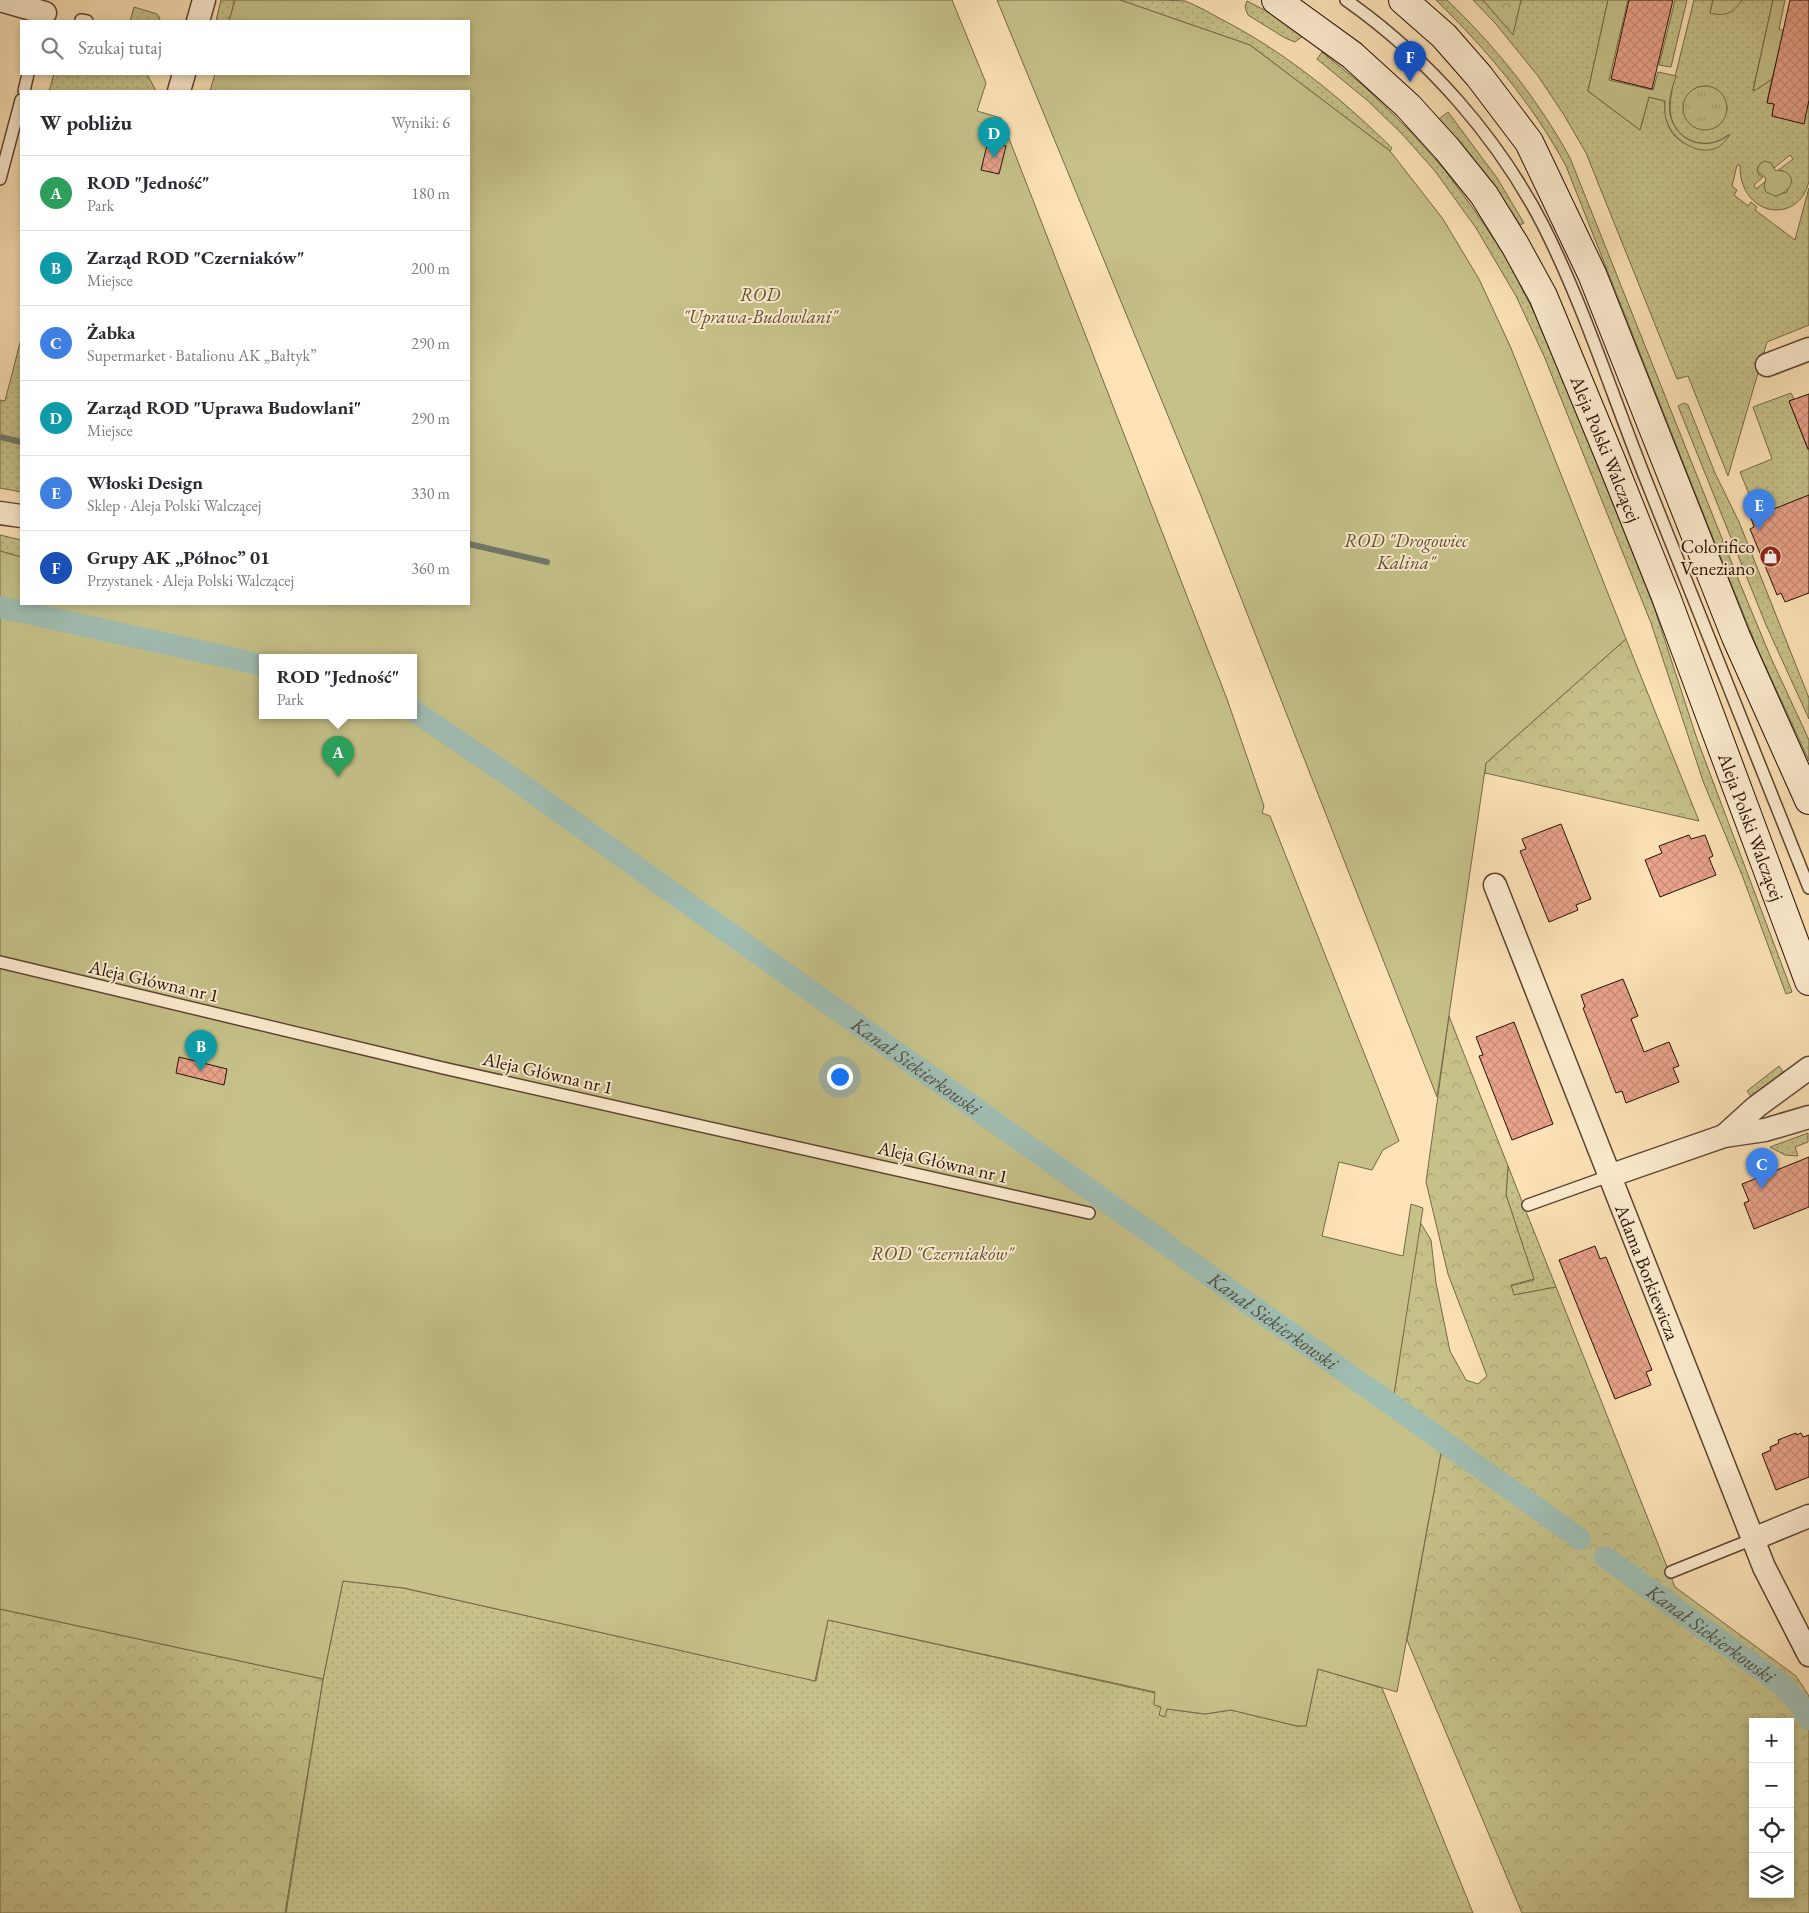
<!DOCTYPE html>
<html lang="pl">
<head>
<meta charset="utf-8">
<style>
  body { margin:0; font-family:"EB Garamond",serif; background:#f2f2f3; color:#2b2b33 }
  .controls { position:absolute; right:15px; bottom:15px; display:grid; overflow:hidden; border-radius:0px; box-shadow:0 2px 8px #0003 }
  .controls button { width:45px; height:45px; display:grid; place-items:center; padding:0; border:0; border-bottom:1px solid #e1e1e2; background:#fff; color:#2b2b33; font:25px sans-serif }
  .you { position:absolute; left:839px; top:1076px; width:18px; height:18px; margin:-12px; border:4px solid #fff; border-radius:50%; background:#1a73e8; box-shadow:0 0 0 8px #1a73e833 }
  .badge { display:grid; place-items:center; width:32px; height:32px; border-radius:50%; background:#ea580c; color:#fff; font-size:16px; font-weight:700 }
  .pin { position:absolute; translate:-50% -41px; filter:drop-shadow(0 1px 2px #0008) }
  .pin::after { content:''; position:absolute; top:26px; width:18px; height:15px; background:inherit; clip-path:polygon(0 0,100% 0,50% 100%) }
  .popup { position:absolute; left:259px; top:654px; width:158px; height:65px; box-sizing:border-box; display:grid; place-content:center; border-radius:0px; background:#fff; filter:drop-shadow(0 1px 4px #0005); font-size:16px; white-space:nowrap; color:#7c7c81 }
  .popup b { font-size:19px; color:#2b2b33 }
  .popup::after { content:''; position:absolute; left:50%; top:100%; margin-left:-10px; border:10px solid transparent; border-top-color:#fff }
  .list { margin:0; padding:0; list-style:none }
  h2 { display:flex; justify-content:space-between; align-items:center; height:65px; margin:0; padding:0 20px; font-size:21px }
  h2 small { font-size:16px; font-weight:400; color:#7c7c81 }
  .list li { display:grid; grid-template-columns:32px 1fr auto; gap:15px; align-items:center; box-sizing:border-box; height:75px; padding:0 20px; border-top:1px solid #e1e1e2 }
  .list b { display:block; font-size:19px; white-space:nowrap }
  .list p { margin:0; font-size:16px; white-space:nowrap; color:#7c7c81 }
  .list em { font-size:16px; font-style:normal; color:#7c7c81 }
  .icon { flex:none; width:28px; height:28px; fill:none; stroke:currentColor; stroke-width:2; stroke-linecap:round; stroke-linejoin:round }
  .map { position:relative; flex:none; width:1809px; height:1913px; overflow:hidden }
  .search { position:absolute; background:#fff; box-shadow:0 2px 8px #0003; left:20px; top:20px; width:450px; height:55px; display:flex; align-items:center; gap:12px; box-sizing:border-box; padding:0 18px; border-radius:0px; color:#7c7c81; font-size:19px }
  .panel { position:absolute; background:#fff; box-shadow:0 2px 8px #0003; left:20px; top:90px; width:450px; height:515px; border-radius:0px }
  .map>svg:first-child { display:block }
</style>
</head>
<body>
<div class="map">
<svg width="1809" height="1913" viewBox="0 0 1809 1913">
  <defs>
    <pattern id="grass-dots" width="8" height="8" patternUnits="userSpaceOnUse" patternTransform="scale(1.25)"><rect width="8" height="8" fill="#c6c189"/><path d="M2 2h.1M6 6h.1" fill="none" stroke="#aaa575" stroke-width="1.8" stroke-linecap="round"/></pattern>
    <pattern id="forest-crowns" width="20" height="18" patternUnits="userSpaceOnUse" patternTransform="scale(1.25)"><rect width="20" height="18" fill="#c6c189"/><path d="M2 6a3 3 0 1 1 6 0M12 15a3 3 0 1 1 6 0" fill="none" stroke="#aaa575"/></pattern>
    <pattern id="park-tufts" width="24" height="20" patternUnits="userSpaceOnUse" patternTransform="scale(1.25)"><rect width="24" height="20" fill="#c6c189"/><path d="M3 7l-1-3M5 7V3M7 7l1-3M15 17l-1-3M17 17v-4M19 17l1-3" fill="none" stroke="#aaa575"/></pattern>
    <pattern id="building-cross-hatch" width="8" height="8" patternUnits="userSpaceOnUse" patternTransform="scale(1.25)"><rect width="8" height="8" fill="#e9a38b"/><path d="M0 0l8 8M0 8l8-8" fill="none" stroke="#c88b76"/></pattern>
  </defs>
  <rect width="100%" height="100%" fill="#fce2b6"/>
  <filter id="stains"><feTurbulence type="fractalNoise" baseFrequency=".004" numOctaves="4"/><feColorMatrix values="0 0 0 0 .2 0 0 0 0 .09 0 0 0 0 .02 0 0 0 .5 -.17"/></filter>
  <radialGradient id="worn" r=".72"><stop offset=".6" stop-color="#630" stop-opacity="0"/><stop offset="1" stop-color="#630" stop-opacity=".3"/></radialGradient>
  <g fill="url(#grass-dots)" stroke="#766848" fill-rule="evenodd">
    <path d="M221 0H235L229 21H216Z"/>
    <path d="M1120 0C1135 0 1172 0 1185 1 1196 5 1208 12 1219 18 1284 51 1340 97 1392 148L1390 151 1250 45Z"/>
    <path d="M1436 0H1447C1495 46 1538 99 1570 158L1741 586 1771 658 1809 740V761L1758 650 1726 571 1566 166C1532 103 1487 50 1436 0Z"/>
    <path d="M1473 0H1483L1513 34 1521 0H1608L1588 91 1640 130 1649 97 1665 101C1664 116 1668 135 1683 142 1691 147 1705 147 1714 148L1728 135C1708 152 1676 142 1671 116 1669 107 1671 97 1672 89L1694 0H1713L1710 13C1728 14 1731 14 1742 0H1773L1753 90 1759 88 1772 79 1767 102 1774 104 1772 116 1803 123 1809 100V181C1799 226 1739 217 1740 165H1737L1732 186 1737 190 1734 195 1748 206 1751 202 1757 207 1755 210 1795 240 1809 188V325L1767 342 1728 476 1688 376 1677 379 1586 153 1564 115 1538 76 1495 23ZM1707 86C1718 89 1727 98 1727 110L1691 91 1698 87ZM1790 155 1793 159 1777 171H1783L1791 179 1787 192 1775 196 1765 185 1766 181 1756 189 1754 185 1763 177 1759 175 1757 169 1762 162 1774 168Z"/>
    <path d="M1675 0H1687L1671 67 1659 65Z"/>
    <path d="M1247 1 1274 15 1304 35 1295 42 1285 38 1248 15 1245 7Z"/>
    <path d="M134 7 157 14 160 18 159 21H130Z"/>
    <path d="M1322 52 1366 88 1409 130 1444 169 1475 211 1505 256 1536 316 1576 411 1654 607 1697 739 1792 992 1786 994 1742 875 1703 781 1651 623 1544 356 1516 296 1476 228 1435 171 1402 134 1368 101 1317 59Z"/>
    <path d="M54 74H147L156 91H49Z"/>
    <path d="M1448 112 1497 178 1524 223 1520 225C1496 187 1469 153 1439 119Z"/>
    <path d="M21 339V492L0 488V400L5 401Z"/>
    <path d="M1791 393 1794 399 1789 401 1809 452V502L1799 499 1758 516 1740 472 1772 459 1753 407Z"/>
    <path d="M1684 403 1688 405 1715 473 1739 522 1809 698V719L1766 625 1678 406Z"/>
    <path d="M0 535 21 540V557L0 551Z"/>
    <path d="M1779 1066 1784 1073 1752 1098 1747 1091Z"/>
    <path d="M1808 1133V1142L1795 1147 1798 1156 1785 1155 1770 1147Z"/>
    <path d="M1508 1166 1556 1287 1514 1295 1511 1286 1534 1280 1506 1195Z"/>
    <path d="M343 1581 403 1588 816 1681 828 1620 1155 1693 1165 1716 1167 1709 1205 1714 1231 1710 1297 1726H1306L1318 1669 1382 1688 1473 1913H286L323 1679Z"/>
  </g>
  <g fill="url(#forest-crowns)" stroke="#766848" fill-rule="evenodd">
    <path d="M1483 0H1521L1513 35Z"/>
    <path d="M1626 639 1699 821 1485 773 1486 763Z"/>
    <path d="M1449 1016 1508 1166 1506 1195 1534 1279 1511 1285 1514 1295 1556 1287 1675 1587 1796 1676 1809 1696V1913H1522L1407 1640 1441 1453 1448 1433 1394 1394 1420 1222 1431 1240 1436 1283 1450 1351 1466 1380 1478 1384 1487 1376 1448 1274 1426 1182ZM1753 1722H1790V1894H1753Z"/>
    <path d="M0 1609 323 1679 285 1913H0Z"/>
  </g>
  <circle fill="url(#park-tufts)" stroke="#766848" cx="1705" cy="108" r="22"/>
  <g fill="#c6c189" stroke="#766848" fill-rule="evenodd">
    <path d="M235 0H952L986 83 977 111 1001 118 1227 699 1264 806 1262 813 1270 816 1399 1141 1383 1150 1372 1170 1339 1162 1322 1236 1403 1256 1411 1204 1423 1208 1394 1394 1448 1433 1441 1453 1397 1692 1318 1669 1306 1726H1297L1231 1710 1205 1714 1167 1709 1165 1717 1159 1715 1161 1707 1154 1705 1155 1692 828 1620 815 1681 404 1588 343 1581 323 1679 0 1609V551L21 557V604H469V91H210L215 74H469V21H229ZM263 658H413V716H263Z"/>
    <path d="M997 0H1120L1250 45 1390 151 1443 219 1479 279 1511 348 1626 639 1486 763 1437 1097 1201 496Z"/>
    <path d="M1608 0H1628L1609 80 1653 90 1658 72 1676 76C1672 88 1668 101 1670 114 1676 144 1709 152 1730 134 1728 138 1724 143 1720 146 1702 158 1675 142 1668 124 1664 117 1665 109 1665 101L1649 97 1640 130 1588 91Z"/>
    <path d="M1713 0H1742C1733 13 1726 17 1710 13Z"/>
    <path d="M1773 0H1785L1779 29 1784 31 1772 79 1759 88 1753 91Z"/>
    <path d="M1764 161 1771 163 1775 170C1779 171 1784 170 1787 173 1799 182 1784 195 1775 196L1766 192 1764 186 1766 178 1757 171 1759 165Z"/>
  </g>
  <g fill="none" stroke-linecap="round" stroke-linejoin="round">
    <g stroke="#70786d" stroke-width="6">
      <path d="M0 437 21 442"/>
      <path d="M469 544 547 562"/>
    </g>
    <g stroke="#a0bdb2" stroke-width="22">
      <path d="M0 607 263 665"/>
      <path d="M413 710 521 784"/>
      <path d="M528 789 656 881"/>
      <path id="s1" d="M659 883 1173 1249"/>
      <path id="s2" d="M1182 1256 1365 1386"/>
      <path d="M1370 1389 1580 1539"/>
      <path id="s3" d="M1605 1557 1782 1685 1802 1707 1809 1719"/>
    </g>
  </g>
  <g fill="url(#building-cross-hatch)" stroke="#271006">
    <path d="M1629 0H1673L1652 89 1611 79Z"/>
    <path d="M1790 0H1809V100L1804 124 1772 116 1774 104 1767 103Z"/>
    <path d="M988 141 1006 146 999 174 981 170Z"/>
    <path d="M1809 394V449H1808L1789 401Z"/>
    <path d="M1809 495V593L1785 602 1781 593 1777 595 1750 529 1754 527 1751 518Z"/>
    <path d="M1561 824 1591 899 1576 905 1578 910 1549 922 1520 851 1526 849 1522 839Z"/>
    <path d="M1689 835 1691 839 1705 835 1713 856 1709 858 1716 875 1660 897 1645 860 1662 853 1659 846Z"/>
    <path d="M1623 979 1638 1016 1631 1019 1644 1052 1669 1042 1679 1066 1673 1068 1679 1082 1626 1103 1622 1091 1616 1093 1583 1008 1585 1007 1581 995Z"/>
    <path d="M1514 1022 1553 1124 1512 1140 1479 1056 1483 1055 1476 1037Z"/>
    <path d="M179 1057 227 1069 224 1085 176 1073Z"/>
    <path d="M1809 1157V1207L1754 1229 1744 1203 1749 1201 1742 1184Z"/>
    <path d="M1595 1246 1600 1259 1606 1257 1652 1370 1646 1372 1651 1385 1615 1399 1559 1260Z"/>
    <path d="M1796 1433 1797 1435 1801 1433 1803 1437 1809 1435V1477L1776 1490 1762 1454 1771 1450 1770 1447 1779 1443 1778 1440Z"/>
  </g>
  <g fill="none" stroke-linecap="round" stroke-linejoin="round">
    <defs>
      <g id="lane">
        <path d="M1346 0C1427 57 1497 136 1543 225 1585 308 1613 398 1648 485 1702 619 1755 754 1809 888"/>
        <path d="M81 20 87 21"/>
        <path d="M24 91 28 74"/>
        <path d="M0 179 21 100"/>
        <path d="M0 962 443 1068 1089 1213"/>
        <path d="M1528 1205 1609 1176"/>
        <path d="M1671 1572 1753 1539"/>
      </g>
      <g id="street">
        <path d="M0 0 45 13"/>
        <path d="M198 21 204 0"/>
        <path d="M179 91 184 74"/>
        <path d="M1767 365 1809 349"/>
        <path d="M0 513 21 516"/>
        <path id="s4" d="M1495 885 1764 1567 1809 1655"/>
        <path d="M1724 1136 1756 1107 1809 1068"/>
        <path d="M1609 1176 1724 1136 1765 1130 1809 1117"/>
        <path d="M1753 1539 1809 1516"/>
      </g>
      <g id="secondary">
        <path id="s5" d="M1276 0 1352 55 1408 106 1447 149 1484 195 1515 245 1543 296 1611 460 1666 597 1809 981"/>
        <path d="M1403 0 1444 36 1479 76 1529 142 1592 274 1736 637 1809 800"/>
      </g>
    </defs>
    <use href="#lane" stroke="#5c4432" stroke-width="14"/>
    <use href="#street" stroke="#5c4432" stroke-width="25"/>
    <use href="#secondary" stroke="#271006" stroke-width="30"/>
    <use href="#lane" stroke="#fdecd0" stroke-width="11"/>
    <use href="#street" stroke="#fdecd0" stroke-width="22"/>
    <use href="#secondary" stroke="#fdecd0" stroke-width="28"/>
  </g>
  <defs>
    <symbol id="shop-disc" viewBox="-11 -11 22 22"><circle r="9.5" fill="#8f2418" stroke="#fdecd0"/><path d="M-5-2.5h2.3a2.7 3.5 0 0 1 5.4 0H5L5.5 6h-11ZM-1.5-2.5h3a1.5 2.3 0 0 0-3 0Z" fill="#fff"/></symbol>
  </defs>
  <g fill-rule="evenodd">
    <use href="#shop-disc" x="1758" y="544" width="25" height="25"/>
  </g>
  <g text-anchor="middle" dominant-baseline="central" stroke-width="4" stroke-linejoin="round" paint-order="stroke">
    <g font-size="19" font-style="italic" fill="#5f4e34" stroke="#fdecd0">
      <text x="760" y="294">ROD<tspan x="760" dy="22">"Uprawa-Budowlani"</tspan></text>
      <text x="1406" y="540">ROD "Drogowiec<tspan x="1406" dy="22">Kalina"</tspan></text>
      <text x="942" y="1253">ROD "Czerniaków"</text>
    </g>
    <g font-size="19" fill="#271006" stroke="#fdecd0">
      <text stroke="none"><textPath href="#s5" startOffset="569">Aleja Polski Walczącej</textPath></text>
      <text stroke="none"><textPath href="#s5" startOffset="974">Aleja Polski Walczącej</textPath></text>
      <text transform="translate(154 981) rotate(13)">Aleja Główna nr 1</text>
      <text transform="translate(548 1073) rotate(13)">Aleja Główna nr 1</text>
      <text transform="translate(943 1162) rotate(13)">Aleja Główna nr 1</text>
      <text stroke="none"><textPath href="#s4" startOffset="416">Adama Borkiewicza</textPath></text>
    </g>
    <g font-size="19" fill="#271006" stroke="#fdecd0" text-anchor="end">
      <text x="1755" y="546">Colorifico<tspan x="1755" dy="22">Veneziano</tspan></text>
    </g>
    <g font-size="20" font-style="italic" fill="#514d42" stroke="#fdecd0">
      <text stroke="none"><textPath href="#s1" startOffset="316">Kanał Siekierkowski</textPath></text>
      <text stroke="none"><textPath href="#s2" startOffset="112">Kanał Siekierkowski</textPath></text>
      <text stroke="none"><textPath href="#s3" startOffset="131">Kanał Siekierkowski</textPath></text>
    </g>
  </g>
  <rect width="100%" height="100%" filter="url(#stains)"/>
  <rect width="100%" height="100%" fill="url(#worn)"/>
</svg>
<div class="controls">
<button>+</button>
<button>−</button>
<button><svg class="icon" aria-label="locate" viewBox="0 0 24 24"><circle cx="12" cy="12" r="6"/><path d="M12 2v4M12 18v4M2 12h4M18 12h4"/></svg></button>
<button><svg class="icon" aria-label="layers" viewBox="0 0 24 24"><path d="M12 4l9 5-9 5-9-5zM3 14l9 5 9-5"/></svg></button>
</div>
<div class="you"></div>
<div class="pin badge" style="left:338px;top:777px;background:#2e9e5b">A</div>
<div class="popup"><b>ROD &quot;Jedność&quot;</b>Park</div>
<div class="pin badge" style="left:201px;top:1071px;background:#0f9aa8">B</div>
<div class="pin badge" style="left:1762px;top:1189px;background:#3f7fe0">C</div>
<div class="pin badge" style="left:994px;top:158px;background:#0f9aa8">D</div>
<div class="pin badge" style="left:1759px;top:530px;background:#3f7fe0">E</div>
<div class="pin badge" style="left:1410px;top:82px;background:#1a4fb4">F</div>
<div class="search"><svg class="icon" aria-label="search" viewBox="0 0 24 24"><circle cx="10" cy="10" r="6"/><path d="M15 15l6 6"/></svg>Szukaj tutaj</div>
<section class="panel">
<h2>W pobliżu<small>Wyniki: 6</small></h2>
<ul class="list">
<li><span class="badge" style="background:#2e9e5b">A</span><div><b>ROD &quot;Jedność&quot;</b><p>Park</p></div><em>180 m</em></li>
<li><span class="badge" style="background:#0f9aa8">B</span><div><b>Zarząd ROD &quot;Czerniaków&quot;</b><p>Miejsce</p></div><em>200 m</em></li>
<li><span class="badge" style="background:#3f7fe0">C</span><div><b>Żabka</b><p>Supermarket · Batalionu AK „Bałtyk”</p></div><em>290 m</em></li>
<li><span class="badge" style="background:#0f9aa8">D</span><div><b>Zarząd ROD &quot;Uprawa Budowlani&quot;</b><p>Miejsce</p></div><em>290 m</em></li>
<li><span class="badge" style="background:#3f7fe0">E</span><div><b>Włoski Design</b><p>Sklep · Aleja Polski Walczącej</p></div><em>330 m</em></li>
<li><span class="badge" style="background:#1a4fb4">F</span><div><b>Grupy AK „Północ” 01</b><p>Przystanek · Aleja Polski Walczącej</p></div><em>360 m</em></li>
</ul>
</section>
</div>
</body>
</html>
